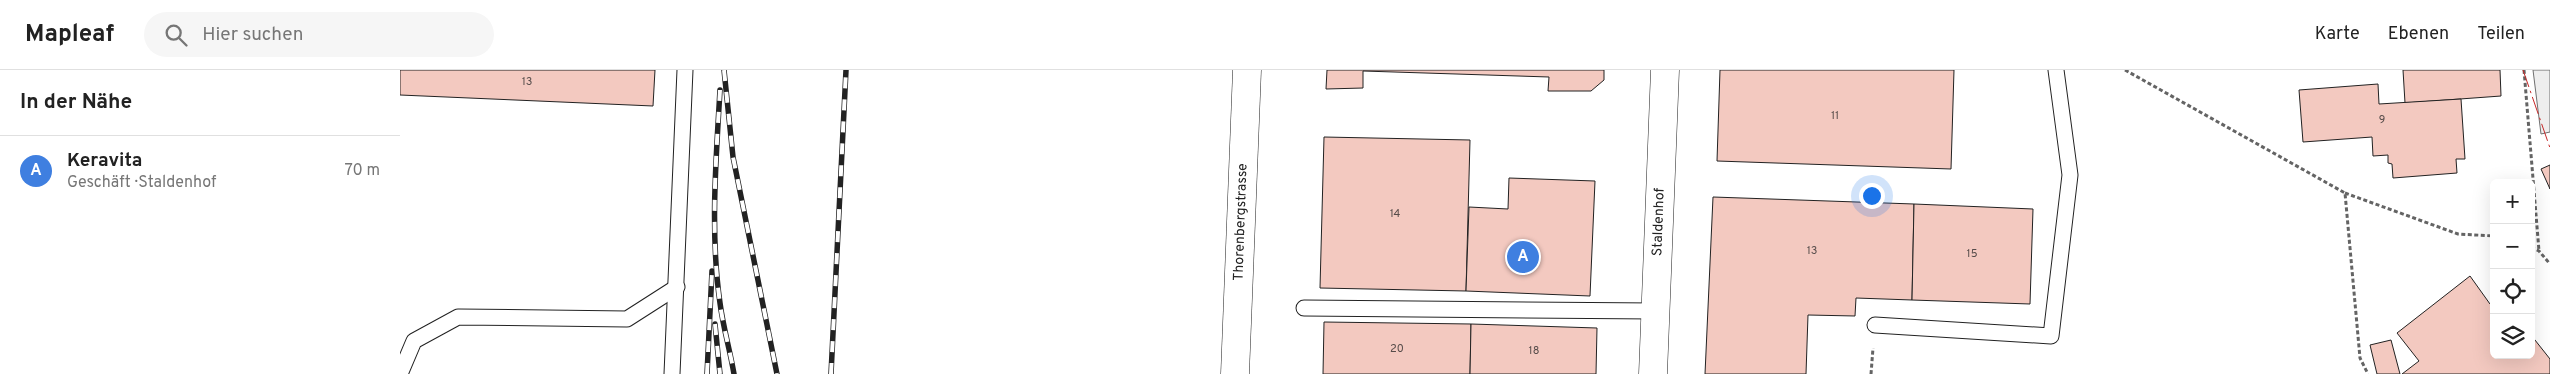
<!DOCTYPE html>
<html lang="de">
<head>
<meta charset="utf-8">
<style>
  body { margin:0; font-family:Overpass,sans-serif; background:#f6f6f6; color:#222 }
  .controls { position:absolute; right:15px; bottom:15px; display:grid; overflow:hidden; border-radius:8px; box-shadow:0 5px 20px #0002 }
  .controls button { width:45px; height:45px; display:grid; place-items:center; padding:0; border:0; border-bottom:1px solid #e0e0e0; background:#fff; color:#222; font:25px sans-serif }
  .you { position:absolute; left:1471px; top:125px; width:18px; height:18px; margin:-12px; border:4px solid #fff; border-radius:50%; background:#1a73e8; box-shadow:0 0 0 8px #1a73e833 }
  .badge { display:grid; place-items:center; width:32px; height:32px; border-radius:50%; background:#b45309; color:#fff; font-size:16px; font-weight:700 }
  .pin { position:absolute; translate:-50% -50%; border:2px solid #fff; box-shadow:0 1px 5px #0006 }
  .list { margin:0; padding:0; list-style:none }
  h2 { display:flex; justify-content:space-between; align-items:center; height:65px; margin:0; padding:0 20px; font-size:21px }
  h2 small { font-size:16px; font-weight:400; color:#767676 }
  .list li { display:grid; grid-template-columns:32px 1fr auto; gap:15px; align-items:center; box-sizing:border-box; height:70px; padding:0 20px; border-top:1px solid #e0e0e0 }
  .list b { display:block; font-size:19px; white-space:nowrap }
  .list p { margin:0; font-size:16px; white-space:nowrap; color:#767676 }
  .list em { font-size:16px; font-style:normal; color:#767676 }
  .icon { flex:none; width:28px; height:28px; fill:none; stroke:currentColor; stroke-width:2; stroke-linecap:round; stroke-linejoin:round }
  .map { position:relative; flex:none; width:2150px; height:304px; overflow:hidden }
  header { display:flex; align-items:center; gap:30px; box-sizing:border-box; height:70px; padding:0 25px; background:#fff; border-bottom:1px solid #e0e0e0 }
  header strong { font-size:24px }
  nav { display:flex; gap:28px; margin-inline-start:auto; font-size:18px }
  .search { width:350px; height:45px; background:#f6f6f6; display:flex; align-items:center; gap:12px; box-sizing:border-box; padding:0 18px; border-radius:28px; color:#767676; font-size:19px }
  main { display:flex }
  aside { flex:1; background:#fff }
  .map>svg:first-child { display:block }
</style>
</head>
<body>
<header>
<strong>Mapleaf</strong>
<div class="search"><svg class="icon" aria-label="search" viewBox="0 0 24 24"><circle cx="10" cy="10" r="6"/><path d="M15 15l6 6"/></svg>Hier suchen</div>
<nav><a>Karte</a><a>Ebenen</a><a>Teilen</a></nav>
</header>
<main>
<aside>
<h2>In der Nähe<small></small></h2>
<ul class="list">
<li><span class="badge" style="background:#3f7fe0">A</span><div><b>Keravita</b><p>Geschäft · Staldenhof</p></div><em>70 m</em></li>
</ul>
</aside>
<div class="map">
<svg width="2150" height="304" viewBox="0 0 2150 304">
  <rect width="100%" height="100%" fill="#fff"/>
  <path fill="#eee" stroke="#6f6f6f" d="M2133 0H2150V62L2141 64Z"/>
  <g fill="#f3c9c0" stroke="#222">
    <path d="M0 0H255L253 36 0 25Z"/>
    <path d="M927 0H1204V10L1191 21H1148L1149 7 963 1V18L926 19Z"/>
    <path d="M1320 0H1554L1551 99 1317 91Z"/>
    <path d="M2003 0H2100L2101 26 2005 33Z"/>
    <path d="M1978 14 1979 34 2061 29 2065 89H2056L2057 103 1993 108 1992 94 1988 93V85L1973 86 1972 67 1903 72 1899 20Z"/>
    <path d="M924 67 1070 70 1066 221 920 218Z"/>
    <path d="M2150 95V119L2141 99Z"/>
    <path d="M1109 108 1195 111 1190 226 1066 221 1069 137 1108 139Z"/>
    <path d="M1313 127 1514 134 1512 230 1456 228 1455 246 1408 245 1406 304H1305Z"/>
    <path d="M1514 134 1633 139 1630 234 1512 230Z"/>
    <path d="M2070 206 2090 234 2094 231V285H2131V265L2150 289V304H2002L2019 291 1997 263Z"/>
    <path d="M924 252 1071 254 1070 304H923Z"/>
    <path d="M1071 254 1197 258 1196 304H1070Z"/>
    <path d="M1991 270 2000 304H1977L1970 275Z"/>
  </g>
  <g fill="none" stroke-linecap="round" stroke-linejoin="round">
    <defs>
      <g id="lane">
        <path d="M904 238 1255 241"/>
        <path d="M1475 255 1651 266 1670 105 1656 0"/>
        <path d="M0 304 14 271 58 247 227 249 277 217"/>
        <path d="M272 304 285 0"/>
      </g>
      <path id="street" d="M1253 304 1265 0"/>
      <path id="primary" d="M835 304 847 0"/>
    </defs>
    <use href="#lane" stroke="#222" stroke-width="17"/>
    <use href="#street" stroke="#222" stroke-width="29"/>
    <use href="#primary" stroke="#222" stroke-width="29"/>
    <g stroke="#646464" stroke-width="3" stroke-dasharray="4 2.5" stroke-linecap="butt">
      <path d="M1725 0 1945 123 1960 288 1968 304"/>
      <path d="M2124 0 2139 181"/>
      <path d="M1945 123 2058 164 2094 166"/>
      <path d="M2131 177 2139 181 2150 194"/>
      <path d="M1471 304 1473 278"/>
    </g>
    <use href="#lane" stroke="#fff" stroke-width="15"/>
    <use href="#street" stroke="#fff" stroke-width="28"/>
    <use href="#primary" stroke="#fff" stroke-width="28"/>
    <defs>
      <g id="rail">
        <path d="M324 0 333 87 377 304"/>
        <path d="M320 20C316 90 310 163 320 233 323 257 330 280 334 304"/>
        <path d="M315 254 320 304"/>
        <path d="M307 304 312 201"/>
        <path d="M431 304 446 0"/>
      </g>
    </defs>
    <use href="#rail" stroke="#222" stroke-width="5.5"/>
    <use href="#rail" stroke="#fff" stroke-width="4" stroke-dasharray="11" stroke-linecap="butt"/>
    <path stroke="#c62828" stroke-width="1" stroke-dasharray="18 4 2.5 4" stroke-linecap="butt" d="M2123 0 2150 78"/>
  </g>
  <g text-anchor="middle" dominant-baseline="central" stroke-width="4" stroke-linejoin="round" paint-order="stroke">
    <g font-size="11" fill="#564c4a">
      <text x="127" y="12">13</text>
      <text x="1435" y="46">11</text>
      <text x="1982" y="50">9</text>
      <text x="995" y="144">14</text>
      <text x="1412" y="181">13</text>
      <text x="1572" y="184">15</text>
      <text x="997" y="279">20</text>
      <text x="1134" y="281">18</text>
    </g>
    <g font-size="14" fill="#222" stroke="#fff">
      <text transform="translate(841 152) rotate(-88)">Thorenbergstrasse</text>
      <text transform="translate(1259 152) rotate(-88)">Staldenhof</text>
    </g>
  </g>
</svg>
<div class="controls">
<button>+</button>
<button>−</button>
<button><svg class="icon" aria-label="locate" viewBox="0 0 24 24"><circle cx="12" cy="12" r="6"/><path d="M12 2v4M12 18v4M2 12h4M18 12h4"/></svg></button>
<button><svg class="icon" aria-label="layers" viewBox="0 0 24 24"><path d="M12 4l9 5-9 5-9-5zM3 14l9 5 9-5"/></svg></button>
</div>
<div class="you"></div>
<div class="pin badge" style="left:1123px;top:187px;background:#3f7fe0">A</div>
</div>
</main>
</body>
</html>
